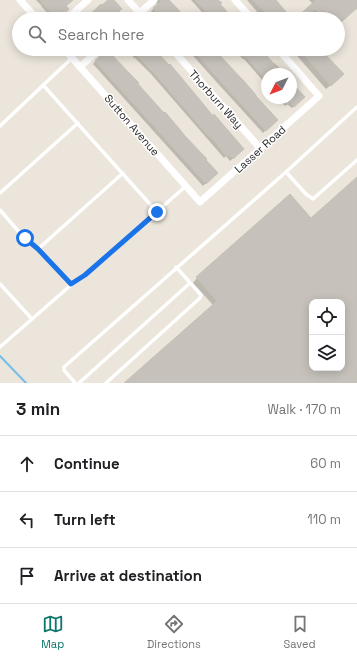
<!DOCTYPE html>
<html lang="en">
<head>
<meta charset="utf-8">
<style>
  body { margin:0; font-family:"Space Grotesk",sans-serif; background:#f6f6f6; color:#202124 }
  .controls { position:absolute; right:12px; bottom:12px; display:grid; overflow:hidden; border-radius:8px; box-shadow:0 2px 10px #0003 }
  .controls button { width:36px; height:36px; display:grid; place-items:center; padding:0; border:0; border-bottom:1px solid #e0e0e0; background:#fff; color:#202124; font:20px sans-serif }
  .compass { position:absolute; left:261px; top:68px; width:36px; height:36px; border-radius:50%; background:#fff; box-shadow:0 2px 10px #0003; rotate:228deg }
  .stop { position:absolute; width:12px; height:12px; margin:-9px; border:3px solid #1a73e8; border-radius:50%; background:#fff }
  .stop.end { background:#1a73e8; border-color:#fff; box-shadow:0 1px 4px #0008 }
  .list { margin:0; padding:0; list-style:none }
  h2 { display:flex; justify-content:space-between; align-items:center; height:52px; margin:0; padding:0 16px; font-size:17px }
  h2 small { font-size:13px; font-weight:400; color:#757577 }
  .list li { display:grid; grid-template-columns:26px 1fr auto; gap:12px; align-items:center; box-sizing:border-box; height:56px; padding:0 16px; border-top:1px solid #e0e0e0 }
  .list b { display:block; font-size:15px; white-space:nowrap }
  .list em { font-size:13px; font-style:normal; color:#757577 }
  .icon { flex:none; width:22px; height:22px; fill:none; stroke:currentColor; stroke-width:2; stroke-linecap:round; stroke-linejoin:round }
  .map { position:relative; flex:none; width:357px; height:383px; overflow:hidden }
  .search { position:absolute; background:#fff; box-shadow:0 2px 10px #0003; left:12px; right:12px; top:12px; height:44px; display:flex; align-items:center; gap:10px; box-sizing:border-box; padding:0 14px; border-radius:22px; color:#757577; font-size:15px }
  .sheet { height:220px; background:#fff }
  nav { display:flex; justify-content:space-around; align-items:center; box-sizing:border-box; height:56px; border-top:1px solid #e0e0e0; background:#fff; font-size:11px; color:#757577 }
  nav a { display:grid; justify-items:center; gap:2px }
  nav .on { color:#0f766e }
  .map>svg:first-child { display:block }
</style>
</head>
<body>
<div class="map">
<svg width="357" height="383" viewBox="0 0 357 383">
  <rect width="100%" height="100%" fill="#ebe5db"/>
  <g fill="#0003" fill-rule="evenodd">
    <path d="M36 0H72L65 6 67 9 56 19H53L41 6H42Z"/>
    <path d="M109 0H112L118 12 125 19H87Z"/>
    <path d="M156 0H169L187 19H160L156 15 155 16 151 11 157 5Z"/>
    <path d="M191 0H217L219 4 233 19H208Z"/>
    <path d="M247 0H274L292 19H265L260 13 259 14Z"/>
    <path d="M309 0H357V10L356 8 338 24V19H324L318 13 315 16 311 12 303 19H296L313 4Z"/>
    <path d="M81 49H92L86 54Z"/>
    <path d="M127 49H153L212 117 243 149 230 161 226 156 224 158 151 74 135 58V59Z"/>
    <path d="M187 49H213L277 120 263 133 221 87Z"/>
    <path d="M235 49H260L274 65 284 74H267V84L265 81 264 82 244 59H243L239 55H240Z"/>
    <path d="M291 49H319L339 78 326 89Z"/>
    <path d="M105 52 216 173 203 186 93 64Z"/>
    <path d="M291 83 304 97 292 108 287 104 285 106 281 102 282 101 279 98H291Z"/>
    <path d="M357 178V383H125L213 305 193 283 197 278 311 219ZM312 302H342V368H312Z"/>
  </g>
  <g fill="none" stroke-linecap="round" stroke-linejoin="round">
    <path stroke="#72bfe9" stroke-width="2" d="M0 356 26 383"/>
  </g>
  <g fill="#c6c2bb" stroke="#c6c1b5" fill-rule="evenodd">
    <path d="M40 0H73L66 6 69 9 57 19 49 10 48 11Z"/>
    <path d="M108 0H114L122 9 119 11 126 19H117L114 15 110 19H85L101 4 102 5Z"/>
    <path d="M162 0H169L187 19H162L153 8Z"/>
    <path d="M195 0H218L222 3 220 4 234 19H213Z"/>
    <path d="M253 0H276L292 19H272Z"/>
    <path d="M316 0H357V8L338 25V19H332L323 10 319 13 315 9 304 19H295Z"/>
    <path d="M130 49H154L169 65 170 64 200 100 213 116 214 114 244 149 233 159 229 155 227 157 210 136 209 137 153 72Z"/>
    <path d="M192 49H214L239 76 244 81 256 95V96L278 120 266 131 223 84Z"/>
    <path d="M239 49H261L274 64V63L285 74H267V81L246 57V58L241 53V52Z"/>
    <path d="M298 49H320L344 74 331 86 311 63Z"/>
    <path d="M105 51 108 54 110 53 134 78 139 83 138 84 164 113 165 112 177 126 185 136 207 159 206 160 218 173 206 184 95 61Z"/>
    <path d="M291 82 305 97 294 107 290 102 287 105 281 98H291Z"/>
    <path d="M357 177V383H124L217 301 196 277 290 194 311 218ZM312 302H342V368H312Z"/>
  </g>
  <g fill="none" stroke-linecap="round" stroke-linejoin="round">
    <g stroke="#fff" stroke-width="3.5">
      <path d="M43 85 157 212"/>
      <path d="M0 126 72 58"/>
      <path d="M286 172 357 107"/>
      <path d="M0 193 78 123"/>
      <path d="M0 210 25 239 38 249 71 285"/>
      <path d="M38 249 123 173"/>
      <path d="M0 284 32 319"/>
      <path d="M0 347 71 285 85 275 186 186"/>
      <path d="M75 383 64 370V367L286 172 306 194 313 199 357 160"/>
      <path d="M79 383 190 283"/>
      <path d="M106 383 200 298 201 295 176 267"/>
    </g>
    <g stroke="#fff" stroke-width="7">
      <path d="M20 0 37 19"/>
      <path d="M128 0 145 19"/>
      <path d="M235 0 252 19"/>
      <path d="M67 19 88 0"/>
      <path d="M133 19 154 0"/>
      <path d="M64 49 200 202 319 96 278 49"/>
      <path d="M172 49 260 148"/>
      <path d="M80 67 100 49"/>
    </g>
  </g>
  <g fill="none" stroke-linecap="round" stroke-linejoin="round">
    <path stroke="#1a73e8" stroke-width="5" d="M25 238 38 249 71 284 85 275 157 212"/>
  </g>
  <g text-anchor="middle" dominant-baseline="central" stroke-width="3" stroke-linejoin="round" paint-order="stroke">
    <g font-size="11" fill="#292929" stroke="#fff">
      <text transform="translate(216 99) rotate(48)">Thorburn Way</text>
      <text transform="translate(132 125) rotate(49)">Sutton Avenue</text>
      <text transform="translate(260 149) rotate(-42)">Lasser Road</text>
    </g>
  </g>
</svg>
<div class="controls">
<button><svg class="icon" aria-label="locate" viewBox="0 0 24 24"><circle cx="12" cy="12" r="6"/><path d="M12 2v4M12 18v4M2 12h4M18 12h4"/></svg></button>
<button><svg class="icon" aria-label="layers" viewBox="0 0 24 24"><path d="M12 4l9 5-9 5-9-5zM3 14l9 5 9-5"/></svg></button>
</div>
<svg class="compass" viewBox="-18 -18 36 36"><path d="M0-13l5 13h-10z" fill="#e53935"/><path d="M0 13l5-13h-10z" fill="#757577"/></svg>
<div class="stop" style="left:25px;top:238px"></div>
<div class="stop end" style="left:157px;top:212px"></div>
<div class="search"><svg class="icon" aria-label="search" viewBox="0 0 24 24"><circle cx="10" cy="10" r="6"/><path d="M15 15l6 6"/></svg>Search here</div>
</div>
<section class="sheet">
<h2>3 min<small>Walk · 170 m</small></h2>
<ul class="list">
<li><svg class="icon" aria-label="ahead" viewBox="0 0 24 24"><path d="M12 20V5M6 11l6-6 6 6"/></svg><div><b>Continue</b></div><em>60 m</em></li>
<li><svg class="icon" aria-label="left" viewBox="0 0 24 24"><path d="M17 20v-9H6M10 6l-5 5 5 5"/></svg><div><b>Turn left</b></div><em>110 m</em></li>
<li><svg class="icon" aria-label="arrive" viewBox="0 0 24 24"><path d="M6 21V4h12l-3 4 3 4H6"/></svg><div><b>Arrive at destination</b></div></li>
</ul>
</section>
<nav>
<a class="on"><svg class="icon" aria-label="map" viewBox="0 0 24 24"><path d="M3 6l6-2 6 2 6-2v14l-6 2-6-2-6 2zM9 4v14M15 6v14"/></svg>Map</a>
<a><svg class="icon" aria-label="directions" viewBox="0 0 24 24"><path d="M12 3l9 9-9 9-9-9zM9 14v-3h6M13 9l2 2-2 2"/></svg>Directions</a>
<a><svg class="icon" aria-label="saved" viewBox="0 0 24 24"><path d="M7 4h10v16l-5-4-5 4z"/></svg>Saved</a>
</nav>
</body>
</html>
